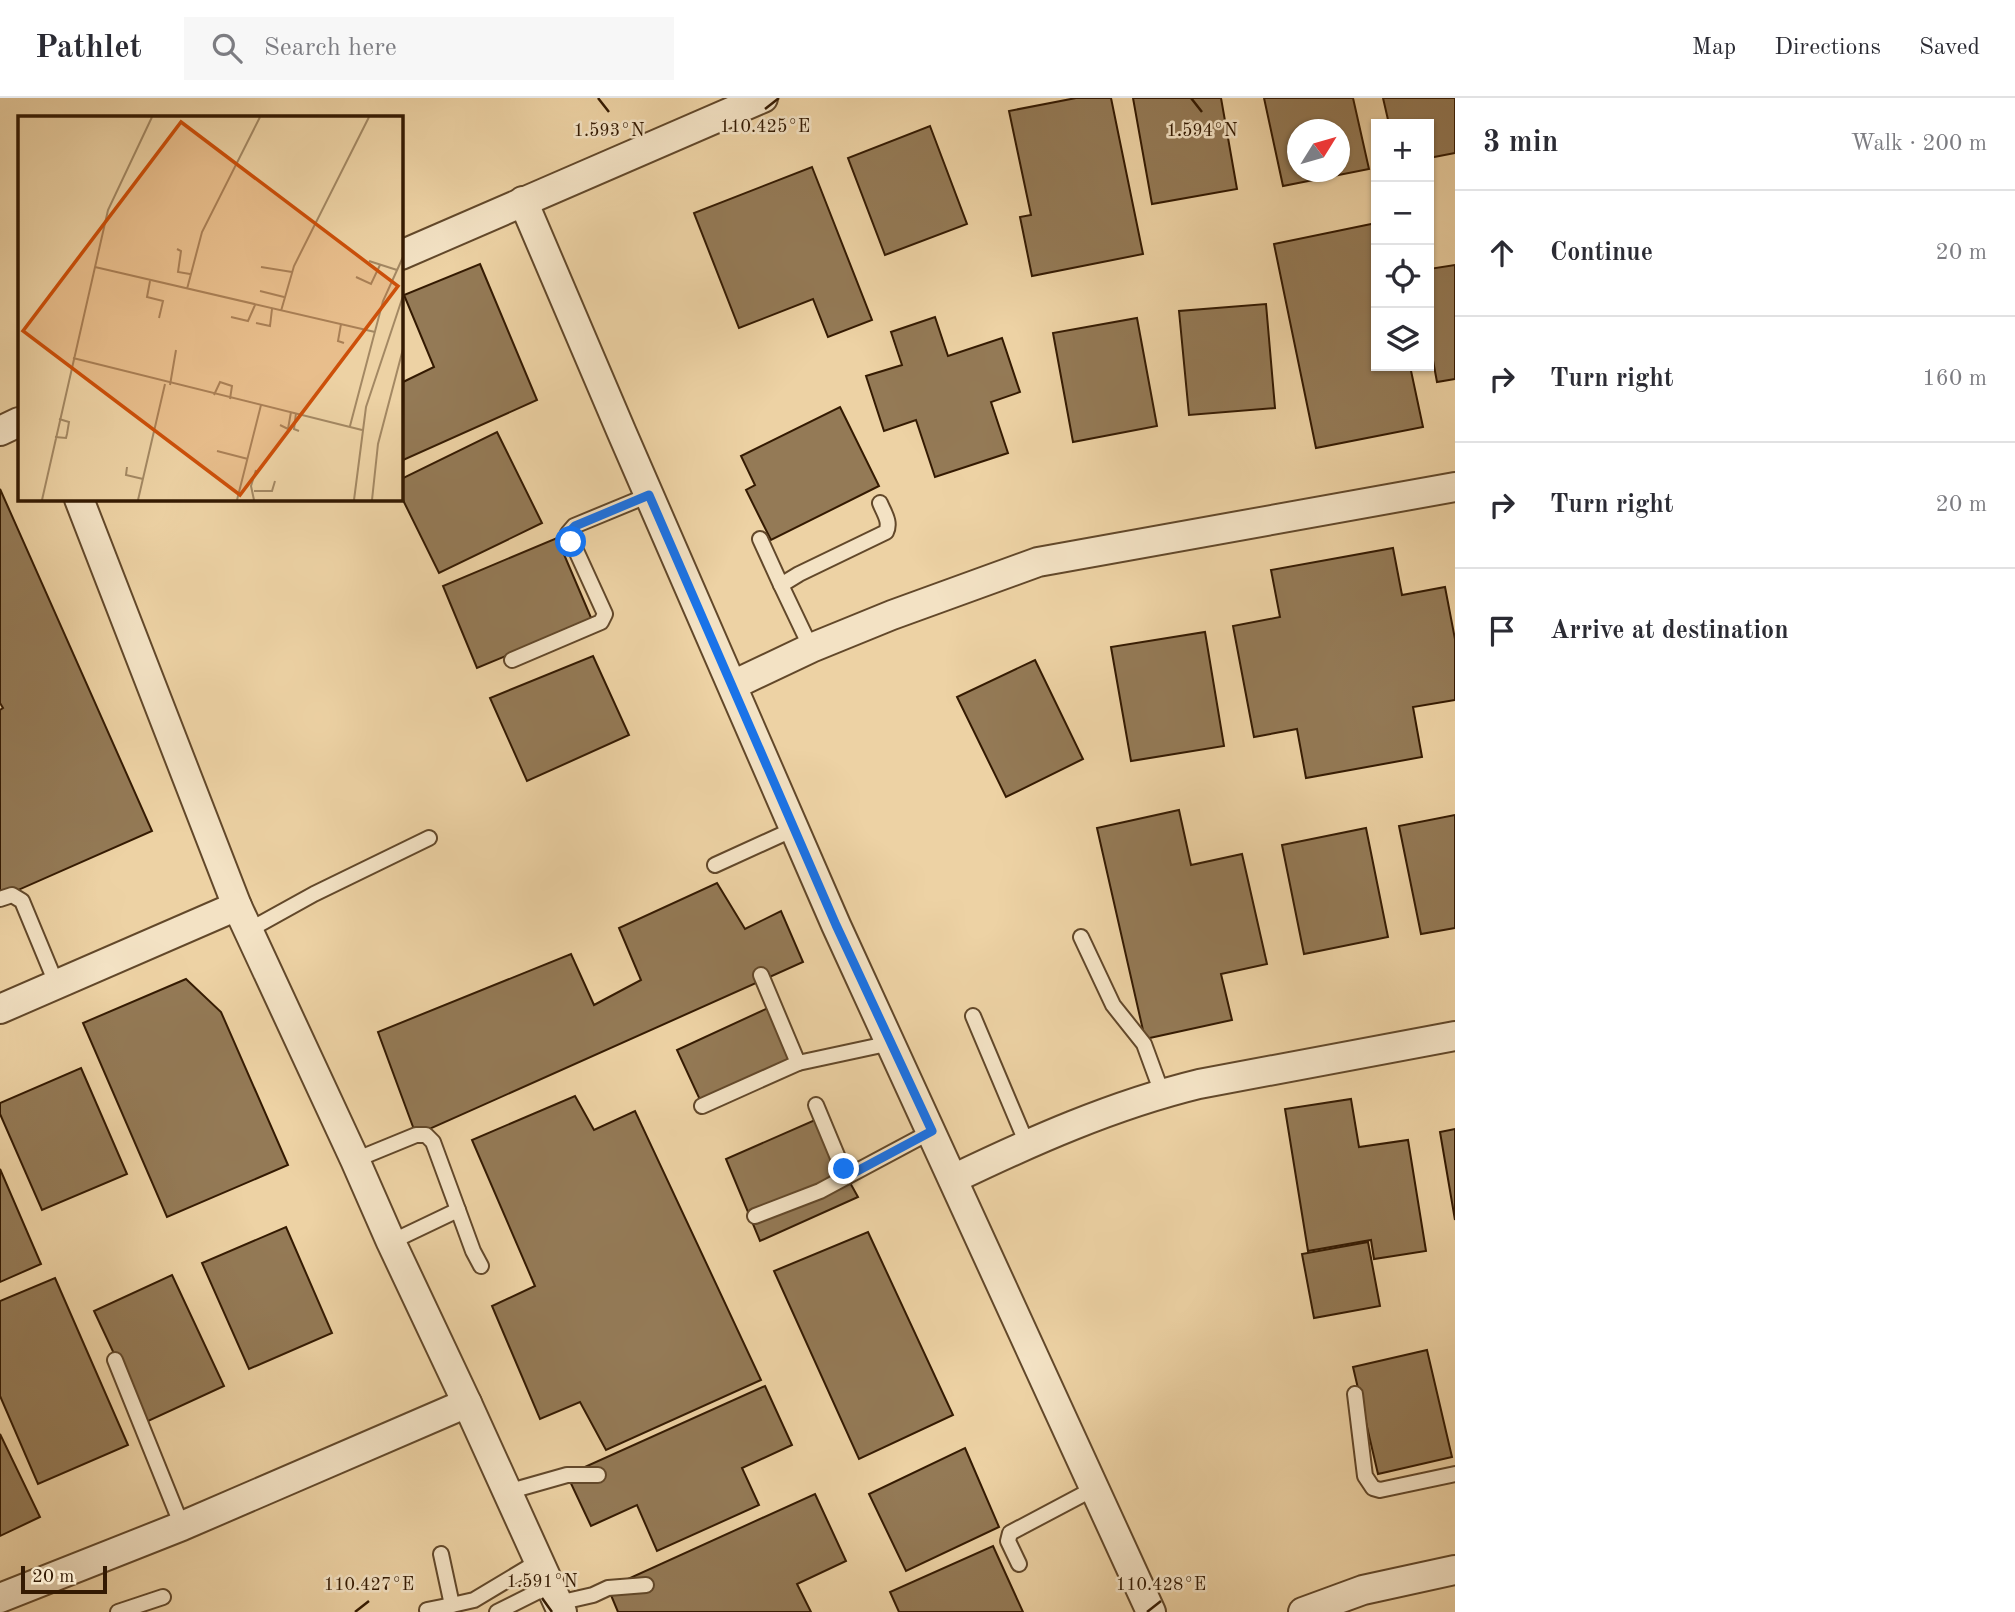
<!DOCTYPE html>
<html lang="en">
<head>
<meta charset="utf-8">
<style>
  body { margin:0; font-family:"Old Standard TT",serif; background:#f7f7f7; color:#2b2b33 }
  .controls { position:absolute; right:21px; top:21px; display:grid; overflow:hidden; border-radius:0px; box-shadow:0 2px 5px #0004 }
  .controls button { width:63px; height:63px; display:grid; place-items:center; padding:0; border:0; border-bottom:2px solid #e1e1e2; background:#fff; color:#2b2b33; font:35px sans-serif }
  .compass { position:absolute; left:1287px; top:21px; width:63px; height:63px; border-radius:50%; background:#fff; box-shadow:0 2px 5px #0004; rotate:53deg }
  .scale { position:absolute; left:21px; bottom:18px; width:86px; box-sizing:border-box; padding-left:7px; border:4px solid #341a02; border-top:0; font-size:19px; line-height:24px; white-space:nowrap; color:#341a02; -webkit-text-stroke:5px #f3e2c4; paint-order:stroke }
  .stop { position:absolute; width:21px; height:21px; margin:-16px; border:5px solid #1a73e8; border-radius:50%; background:#fff }
  .stop.end { background:#1a73e8; border-color:#fff; box-shadow:0 2px 7px #0008 }
  .list { margin:0; padding:0; list-style:none }
  h2 { display:flex; justify-content:space-between; align-items:center; height:91px; margin:0; padding:0 28px; font-size:30px }
  h2 small { font-size:23px; font-weight:400; color:#7c7c81 }
  .list li { display:grid; grid-template-columns:46px 1fr auto; gap:21px; align-items:center; box-sizing:border-box; height:126px; padding:0 28px; border-top:2px solid #e1e1e2 }
  .list b { display:block; font-size:26px; white-space:nowrap }
  .list em { font-size:23px; font-style:normal; color:#7c7c81 }
  .icon { flex:none; width:38px; height:38px; fill:none; stroke:currentColor; stroke-width:2; stroke-linecap:round; stroke-linejoin:round }
  .map { position:relative; flex:none; width:1455px; height:1514px; overflow:hidden }
  header { display:flex; align-items:center; gap:42px; box-sizing:border-box; height:98px; padding:0 35px; background:#fff; border-bottom:2px solid #e1e1e2 }
  header strong { font-size:33px }
  nav { display:flex; gap:38px; margin-inline-start:auto; font-size:24px }
  .search { width:490px; height:63px; background:#f7f7f7; display:flex; align-items:center; gap:18px; box-sizing:border-box; padding:0 24px; border-radius:0px; color:#7c7c81; font-size:26px }
  main { display:flex }
  aside { flex:1; background:#fff }
  .map>svg:first-child { display:block }
</style>
</head>
<body>
<header>
<strong>Pathlet</strong>
<div class="search"><svg class="icon" aria-label="search" viewBox="0 0 24 24"><circle cx="10" cy="10" r="6"/><path d="M15 15l6 6"/></svg>Search here</div>
<nav><a>Map</a><a>Directions</a><a>Saved</a></nav>
</header>
<main>
<div class="map">
<svg width="1455" height="1514" viewBox="0 0 1455 1514">
  <rect width="100%" height="100%" fill="#edd2a4"/>
  <filter id="stains"><feTurbulence type="fractalNoise" baseFrequency=".00286" numOctaves="4"/><feColorMatrix values="0 0 0 0 .2 0 0 0 0 .09 0 0 0 0 .02 0 0 0 .5 -.17"/></filter>
  <radialGradient id="worn" r=".72"><stop offset=".6" stop-color="#630" stop-opacity="0"/><stop offset="1" stop-color="#630" stop-opacity=".3"/></radialGradient>
  <g fill="#947a56" stroke="#341a02" stroke-width="2" fill-rule="evenodd">
    <path d="M1076 0H1111L1143 156 1032 178 1020 119 1031 117 1009 13Z"/>
    <path d="M1133 0H1221L1237 91 1152 106Z"/>
    <path d="M1264 0H1353L1369 71 1283 88ZM1297 32H1339V74H1297Z"/>
    <path d="M1383 0H1455V55L1429 60V26H1389Z"/>
    <path d="M930 28 967 126 885 157 848 60Z"/>
    <path d="M812 69 872 222 828 239 813 201 739 230 694 115Z"/>
    <path d="M1376 125V268H1410L1423 329 1316 350 1274 146Z"/>
    <path d="M480 166 537 302 401 363V285L434 269 404 197Z"/>
    <path d="M1455 167V281L1437 284 1429 241V171Z"/>
    <path d="M1266 206 1275 310 1189 317 1179 213Z"/>
    <path d="M935 219 948 258 1002 240 1020 294 991 304 1008 355 935 379 916 322 884 333 866 278 902 267 891 234Z"/>
    <path d="M1137 220 1157 328 1073 344 1053 235Z"/>
    <path d="M840 309 879 388 771 442 746 392 755 387 741 358Z"/>
    <path d="M497 334 542 425 439 475 401 398V381Z"/>
    <path d="M0 391 152 733 0 800V612L3 610 0 605Z"/>
    <path d="M557 440 592 522 477 570 443 488Z"/>
    <path d="M1393 450 1402 497 1445 489 1455 541V602L1413 609 1422 659 1306 680 1297 631 1254 639 1233 528 1280 519 1271 472Z"/>
    <path d="M1205 534 1224 648 1131 663 1111 549Z"/>
    <path d="M593 558 629 637 527 683 490 600Z"/>
    <path d="M1035 562 1083 661 1006 699 957 599Z"/>
    <path d="M1179 712 1191 767 1242 756 1267 866 1221 876 1232 922 1145 941 1097 730Z"/>
    <path d="M1455 717V830L1421 836 1399 728Z"/>
    <path d="M1366 730 1388 839 1304 856 1282 747Z"/>
    <path d="M717 785 745 831 781 813 803 864 416 1037 378 934 571 856 594 907 641 882 619 830Z"/>
    <path d="M186 881 221 914 288 1067 167 1119 83 925Z"/>
    <path d="M768 910 792 962 701 1004 677 952Z"/>
    <path d="M81 970 127 1076 42 1112 0 1016V1005Z"/>
    <path d="M575 998 594 1032 635 1013 761 1282 606 1352 580 1304 540 1321 492 1208 535 1188 472 1042Z"/>
    <path d="M1351 1001 1359 1049 1408 1042 1426 1153 1374 1161 1371 1142 1308 1153 1285 1011Z"/>
    <path d="M815 1022 858 1099 760 1143 726 1061Z"/>
    <path d="M1455 1031V1122L1440 1034Z"/>
    <path d="M0 1071 41 1166 0 1184Z"/>
    <path d="M286 1129 332 1235 249 1271 202 1165Z"/>
    <path d="M868 1134 953 1317 859 1361 774 1173Z"/>
    <path d="M1368 1144 1380 1208 1314 1220 1302 1156Z"/>
    <path d="M172 1177 224 1288 146 1324 94 1213Z"/>
    <path d="M55 1180 128 1347 38 1386 0 1298V1203Z"/>
    <path d="M1427 1252 1452 1359 1378 1376 1353 1269Z"/>
    <path d="M765 1288 792 1347 742 1370 759 1407 657 1453 637 1407 591 1428 567 1377Z"/>
    <path d="M0 1336 40 1419 0 1438Z"/>
    <path d="M965 1350 999 1429 906 1473 869 1396Z"/>
    <path d="M815 1396 846 1463 797 1486 811 1514H618L608 1490Z"/>
    <path d="M993 1448 1023 1514H899L890 1494Z"/>
  </g>
  <g fill="none" stroke-linecap="round" stroke-linejoin="round">
    <defs>
      <g id="lane">
        <path d="M760 441 781 487"/>
        <path d="M811 550 781 487 799 476 886 434C891 424 884 415 880 405"/>
        <path d="M512 562 601 524 605 516 568 435 574 428 649 397"/>
        <path d="M715 767 794 731"/>
        <path d="M0 801 12 797 22 803 56 885"/>
        <path d="M249 832 314 796 429 740"/>
        <path d="M1081 839 1113 907 1144 946 1162 995"/>
        <path d="M761 877 798 965 891 945"/>
        <path d="M973 918 1027 1046"/>
        <path d="M816 1007 846 1079 932 1033"/>
        <path d="M702 1008 798 965"/>
        <path d="M355 1062 416 1037H426L433 1044 458 1112 391 1144"/>
        <path d="M458 1112 473 1153 481 1168"/>
        <path d="M755 1118 820 1093 846 1079"/>
        <path d="M115 1262 182 1428"/>
        <path d="M1355 1296 1365 1378 1373 1390 1380 1392 1455 1376"/>
        <path d="M507 1394 567 1377H598"/>
        <path d="M441 1456 452 1507 474 1502 539 1463"/>
        <path d="M1019 1466 1008 1443 1010 1435 1095 1390"/>
        <path d="M558 1505 593 1497 608 1490 646 1487"/>
        <path d="M427 1512 452 1507"/>
        <path d="M118 1514 163 1499"/>
        <path d="M497 1514 551 1487"/>
      </g>
      <g id="street">
        <path d="M523 103 622 335 836 827 1151 1514"/>
        <path d="M401 157 763 0"/>
        <path d="M0 333 19 324"/>
        <path d="M79 401 237 808 355 1062 391 1144 467 1305 562 1514"/>
        <path d="M733 587 811 550 892 517 1038 464 1455 389"/>
        <path d="M0 911 237 808"/>
        <path d="M953 1081C1032 1043 1113 1007 1199 986L1455 938"/>
        <path d="M0 1500 182 1428 467 1305"/>
        <path d="M1303 1514 1363 1492 1455 1472"/>
      </g>
    </defs>
    <use href="#lane" stroke="#62482a" stroke-width="18"/>
    <use href="#street" stroke="#62482a" stroke-width="32"/>
    <use href="#lane" stroke="#f3e2c4" stroke-width="14"/>
    <use href="#street" stroke="#f3e2c4" stroke-width="28"/>
  </g>
  <g fill="none" stroke-linecap="round" stroke-linejoin="round">
    <path stroke="#1a73e8" stroke-width="9" d="M571 444 568 435 575 428 649 397 836 827 932 1033 846 1079 844 1071"/>
  </g>
  <path fill="none" stroke="#341a02" stroke-width="2.5" d="M598 0 609 14M1191 0 1202 14M765 11 779 0M542 1500 552 1514M355 1514 369 1503M1147 1514 1161 1503"/>
  <g transform="translate(18 18)">
    <rect width="385" height="385" fill="#edd2a4"/>
    <path fill="none" stroke="#a38863" stroke-width="2" d="M159 133 163 135 160 156 172 158M351 145 379 154M77 151 357 216M243 151 274 156M338 161 353 168 362 149M132 165 129 181 145 185 141 202M169 173 184 116 242 1M242 175 266 181M263 195 276 150 351 1M213 201 230 205 237 189M238 207 252 210 254 193M323 208 320 225 326 227M55 242 344 314M152 269 158 234M196 279 202 266 214 270 212 283M278 297 276 313 281 315M262 309 270 313 273 296M332 310 365 185 385 141M37 321 48 322 49 318 51 306 41 303M199 335 230 343M109 351 108 359 125 363M236 375H254L257 365M24 384 90 94 134 1M120 384 147 268M219 384 243 289M236 384 233 370 238 354M336 384 348 291 385 180M354 384 360 328 385 233"/>
    <path fill="#cd500a" fill-opacity="0.15" stroke="#cd500a" stroke-width="3.5" d="M163 6 380 170 222 379 5 215Z"/>
    <rect width="385" height="385" fill="none" stroke="#341a02" stroke-width="3.5"/>
  </g>
  <g font-size="18" text-anchor="middle" fill="#341a02" stroke="#f3e2c4" stroke-width="5" stroke-linejoin="round" paint-order="stroke">
    <text x="765" y="34">110.425°E</text>
    <text x="609" y="38">1.593°N</text>
    <text x="1202" y="38">1.594°N</text>
    <text x="542" y="1489">1.591°N</text>
    <text x="369" y="1492">110.427°E</text>
    <text x="1161" y="1492">110.428°E</text>
  </g>
  <rect width="100%" height="100%" filter="url(#stains)"/>
  <rect width="100%" height="100%" fill="url(#worn)"/>
</svg>
<div class="controls">
<button>+</button>
<button>−</button>
<button><svg class="icon" aria-label="locate" viewBox="0 0 24 24"><circle cx="12" cy="12" r="6"/><path d="M12 2v4M12 18v4M2 12h4M18 12h4"/></svg></button>
<button><svg class="icon" aria-label="layers" viewBox="0 0 24 24"><path d="M12 4l9 5-9 5-9-5zM3 14l9 5 9-5"/></svg></button>
</div>
<svg class="compass" viewBox="-18 -18 36 36"><path d="M0-13l5 13h-10z" fill="#e53935"/><path d="M0 13l5-13h-10z" fill="#7c7c81"/></svg>
<div class="scale">20 m</div>
<div class="stop" style="left:571px;top:444px"></div>
<div class="stop end" style="left:844px;top:1071px"></div>
</div>
<aside>
<h2>3 min<small>Walk · 200 m</small></h2>
<ul class="list">
<li><svg class="icon" aria-label="ahead" viewBox="0 0 24 24"><path d="M12 20V5M6 11l6-6 6 6"/></svg><div><b>Continue</b></div><em>20 m</em></li>
<li><svg class="icon" aria-label="right" viewBox="0 0 24 24"><path d="M7 20v-9h11M14 6l5 5-5 5"/></svg><div><b>Turn right</b></div><em>160 m</em></li>
<li><svg class="icon" aria-label="right" viewBox="0 0 24 24"><path d="M7 20v-9h11M14 6l5 5-5 5"/></svg><div><b>Turn right</b></div><em>20 m</em></li>
<li><svg class="icon" aria-label="arrive" viewBox="0 0 24 24"><path d="M6 21V4h12l-3 4 3 4H6"/></svg><div><b>Arrive at destination</b></div></li>
</ul>
</aside>
</main>
</body>
</html>
